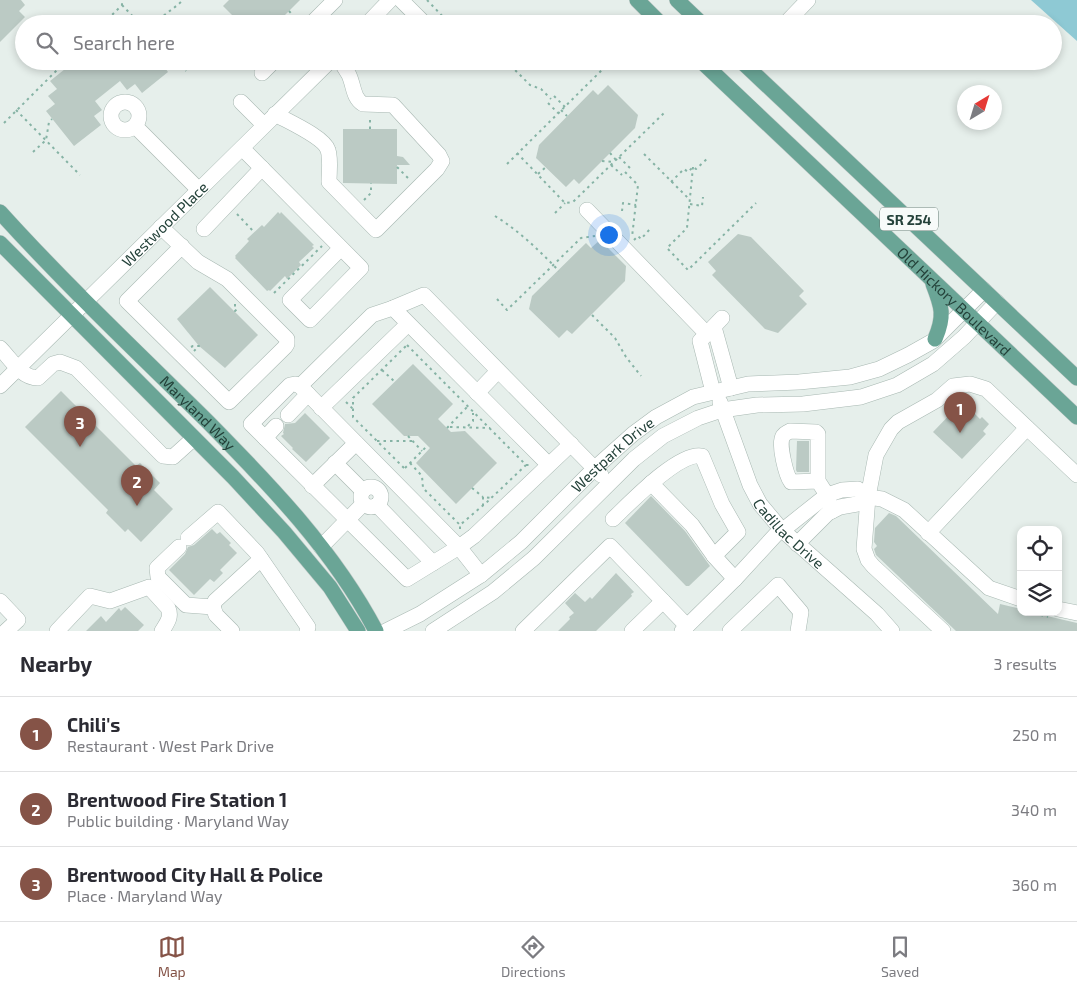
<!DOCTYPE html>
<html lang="en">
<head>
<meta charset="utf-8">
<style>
  body { margin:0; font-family:"Exo 2",sans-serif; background:#f2f2f3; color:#2b2b33 }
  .controls { position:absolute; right:15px; bottom:15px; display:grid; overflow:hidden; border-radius:10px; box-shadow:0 2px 8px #0003 }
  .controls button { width:45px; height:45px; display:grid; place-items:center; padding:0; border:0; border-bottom:1px solid #e1e1e2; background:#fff; color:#2b2b33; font:25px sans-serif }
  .compass { position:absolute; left:957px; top:85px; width:45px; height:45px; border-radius:50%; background:#fff; box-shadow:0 2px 8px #0003; rotate:38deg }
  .you { position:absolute; left:608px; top:234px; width:18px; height:18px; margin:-12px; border:4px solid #fff; border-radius:50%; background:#1a73e8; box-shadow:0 0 0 8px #1a73e833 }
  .badge { display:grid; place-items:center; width:32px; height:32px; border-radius:50%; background:#855347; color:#fff; font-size:16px; font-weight:700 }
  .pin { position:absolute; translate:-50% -41px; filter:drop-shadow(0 1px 2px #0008) }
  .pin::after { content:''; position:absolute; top:26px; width:18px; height:15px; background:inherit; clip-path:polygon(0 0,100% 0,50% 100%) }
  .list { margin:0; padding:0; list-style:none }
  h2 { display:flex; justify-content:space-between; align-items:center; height:65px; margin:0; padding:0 20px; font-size:21px }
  h2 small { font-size:16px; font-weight:400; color:#7c7c81 }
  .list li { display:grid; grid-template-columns:32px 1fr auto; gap:15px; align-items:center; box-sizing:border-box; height:75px; padding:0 20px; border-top:1px solid #e1e1e2 }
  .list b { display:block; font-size:19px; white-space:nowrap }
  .list p { margin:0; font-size:16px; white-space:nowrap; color:#7c7c81 }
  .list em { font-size:16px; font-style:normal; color:#7c7c81 }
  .icon { flex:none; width:28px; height:28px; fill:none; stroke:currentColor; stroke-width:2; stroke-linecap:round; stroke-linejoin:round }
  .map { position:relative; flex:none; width:1077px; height:631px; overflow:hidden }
  .search { position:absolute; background:#fff; box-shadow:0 2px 8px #0003; left:15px; right:15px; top:15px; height:55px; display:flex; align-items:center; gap:12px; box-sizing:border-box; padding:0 18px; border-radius:28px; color:#7c7c81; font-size:19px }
  .sheet { height:290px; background:#fff }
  nav { display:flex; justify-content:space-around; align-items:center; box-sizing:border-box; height:70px; border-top:1px solid #e1e1e2; background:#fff; font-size:14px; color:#7c7c81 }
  nav a { display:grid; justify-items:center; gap:2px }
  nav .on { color:#855347 }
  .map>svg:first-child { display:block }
</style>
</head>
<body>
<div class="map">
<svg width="1077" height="631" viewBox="0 0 1077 631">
  <rect width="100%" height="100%" fill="#e6efeb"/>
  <path fill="#8ec9d4" d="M1031 0H1077V41Z"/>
  <g fill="#bbcac4">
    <path d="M0 0H21L25 5 19 11 25 17 0 42Z"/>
    <path d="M229 0H300L276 24H241L223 6Z"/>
    <path d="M75 61H160L168 72 142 93 135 84 127 90 120 81 95 101 102 110 94 116 101 125 74 146 46 111 55 104 48 96 57 89 50 81Z"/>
    <path d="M608 85 638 115 635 128 579 184 574 179 566 187 536 158 539 145 593 90 598 95Z"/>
    <path d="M343 129H397V156L403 157 410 165H397V184L343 183Z"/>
    <path d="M278 212 280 214 281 212 314 245 312 246 314 248 299 262 301 265 287 279 285 276 270 291 269 290 267 291 235 258 236 257 235 256 249 241 247 239 262 225 264 227Z"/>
    <path d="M738 234 751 237 804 291 799 296 807 304 778 333 765 329 712 275 716 271 708 262Z"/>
    <path d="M600 240 626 266 625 281 572 334 567 330 559 338 529 309 532 296 586 243 591 248Z"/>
    <path d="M210 287 258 335 225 368 199 346 177 319Z"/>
    <path d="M413 364 453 404 438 419 451 432 465 431 497 463 456 504 416 463 430 448 418 436H404L372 404Z"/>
    <path d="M61 391 136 466 140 463 160 483 154 490 173 509 141 542 128 529 125 532 106 513 108 510 25 427Z"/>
    <path d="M959 405 971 416 974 413 980 419 982 417 989 424 983 431 986 434 962 459 933 432Z"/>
    <path d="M305 413 330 438 306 462 292 449 293 448 281 436 284 434 283 433 285 424 295 423Z"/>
    <path d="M797 441H809V472H797L796 470Z"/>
    <path d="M651 496 685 531 710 566 689 586H686L625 523Z"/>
    <path d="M889 513 896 516 998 614 1000 604 1021 609V612H1030L1077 623V631H956L876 555 874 549 877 546 874 542 875 528Z"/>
    <path d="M212 529 217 534 220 532 231 543 229 545 237 553 220 570 223 573 214 582 210 579 194 595 169 570 185 554 188 547 194 545Z"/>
    <path d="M616 573 634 592 631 594 632 596 596 631H558L570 619 569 617 574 613 565 603 575 593 585 602 590 597 592 599Z"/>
    <path d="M125 607 144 625 138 631H86L101 616 106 622 119 608 121 611Z"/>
  </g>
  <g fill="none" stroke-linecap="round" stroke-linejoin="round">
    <defs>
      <g id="minor">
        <path d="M401 0 425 24"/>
        <path d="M369 22 390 0"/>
        <path d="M311 24 335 0"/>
        <path d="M785 24 808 0"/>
        <path d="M262 73 274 61"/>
        <path d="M241 102 264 125"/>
        <circle cx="125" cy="116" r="14"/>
        <path d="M275 114C287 121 324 137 328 150 331 159 329 172 329 182L376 230 437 169 442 161 439 155 393 105 363 104C353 98 354 86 349 75 347 71 343 66 341 61"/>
        <path d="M135 126 199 190"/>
        <path d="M242 148 361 268 310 320 290 300 341 248"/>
        <path d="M587 210 707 334"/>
        <path d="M161 227 198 262 227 279 287 339V344L285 347 229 402 127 301 182 246"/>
        <path d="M204 229 262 168"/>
        <path d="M393 308 424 295 601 475"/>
        <path d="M714 327 731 388"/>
        <path d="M0 348C11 359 21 378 38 378L53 364 60 362 76 368 163 456 173 457 193 439"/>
        <path id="s1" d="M0 386 330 61"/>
        <path d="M300 386 372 315 393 308 548 464"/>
        <path d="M713 392 700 341 722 318"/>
        <path d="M477 393 498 371"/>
        <path id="s2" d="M720 402 750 485 760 504 781 529 877 614 892 631"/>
        <path d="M321 408 408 324"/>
        <path d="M288 415 308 394"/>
        <path d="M265 438 276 426"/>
        <path d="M335 463 363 491"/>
        <path d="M818 481 791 482C786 475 778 444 783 436 785 433 787 433 790 431L816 432 818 434V481L827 495 832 511"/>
        <path d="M651 483 692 525 714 556"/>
        <path d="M312 486 356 443"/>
        <circle cx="371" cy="497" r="10"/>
        <path d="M377 505 433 563"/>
        <path d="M613 519C630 503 679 451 702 456L722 504 738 532 714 556 735 579"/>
        <path d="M783 530 827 495 842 490 858 489 868 497 882 499 904 510 989 588 1021 599"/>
        <path d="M928 533 1027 428"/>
        <path d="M188 538 218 512 257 553 308 627 307 631"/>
        <path d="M797 544 828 513 840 507 857 504 868 497"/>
        <path d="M179 547 157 568 158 577 186 605 213 607 216 615 232 631"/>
        <path d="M321 547 363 504"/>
        <path d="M481 575 459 547 300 386 295 384 290 385 251 424 407 579 459 547 474 536 571 444"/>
        <path d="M0 601 18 620 6 631"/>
        <path d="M213 607 215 601 261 559"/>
        <path d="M1058 609 1077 613"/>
        <path d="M57 631 90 596 110 601 149 587 168 608C172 617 167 623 162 631"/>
        <path id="s3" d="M386 631 420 614 481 575 521 542 595 468 633 434 656 417 693 397 748 384 799 382 850 377 879 369 908 355 933 341 984 290"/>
        <path d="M433 631 493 592 534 558 634 459 663 436 698 418 722 410 757 405 803 404 861 397 897 385 933 364 964 337 997 302"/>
        <path d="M523 631 610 546 687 626"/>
        <path d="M632 631 663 601"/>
        <path d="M682 631 735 579 781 529"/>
        <path d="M730 631 778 585 801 612 798 631"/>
        <path d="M943 631 873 566 868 560 864 549 868 497 876 455 891 429 898 422 937 400 953 386 970 384 986 389 1077 475"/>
      </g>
      <g id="major">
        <path d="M637 0 661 24"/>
        <path d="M677 0 702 24"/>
        <path id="s4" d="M701 61 1077 417"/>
        <path d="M741 61 1077 378"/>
        <path id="s5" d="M0 212C66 285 138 353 208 422 271 486 334 551 376 631"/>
        <path d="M0 243 233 477 284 532 330 587 358 631"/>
        <path d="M933 284C942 307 945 316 935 339"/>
      </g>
    </defs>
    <use href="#minor" stroke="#a8b8b2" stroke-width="16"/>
    <use href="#major" stroke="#c2cac8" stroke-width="16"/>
    <g stroke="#86b3a5" stroke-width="2" stroke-dasharray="2.5 4" stroke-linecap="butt">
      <path d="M427 0 450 24"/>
      <path d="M122 5 140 24"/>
      <path d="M289 11 299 22"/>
      <path d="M159 20C167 12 175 8 183 0"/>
      <path d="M103 24 122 5V0"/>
      <path d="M232 24 236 19"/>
      <path d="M177 61 186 71"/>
      <path d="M506 61 530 85 541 89 551 99"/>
      <path d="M554 96 565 107"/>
      <path d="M548 103 558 113"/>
      <path d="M16 110 80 175"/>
      <path d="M561 110 567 116"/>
      <path d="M4 123 66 61"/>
      <path d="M370 129V116"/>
      <path d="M33 152 46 140 49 122 52 119"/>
      <path d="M517 153 565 203 573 202 664 113"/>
      <path d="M610 153 616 160"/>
      <path d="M644 154 690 200"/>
      <path d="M619 157 630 168"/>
      <path d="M602 161 614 162"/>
      <path d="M507 164 611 61"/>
      <path d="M611 165 622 175"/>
      <path d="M397 167 409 179"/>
      <path d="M693 167 687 228 667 248 688 270 756 203"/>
      <path d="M625 172 638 185 632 237"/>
      <path d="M538 174 546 167"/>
      <path d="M671 182 684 169 688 172 693 167 696 169 709 157"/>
      <path d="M364 200 371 193V183"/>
      <path d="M690 204 702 206 703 197"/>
      <path d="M622 211 623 203 636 205"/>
      <path d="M555 213 565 203"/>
      <path d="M237 214 254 232"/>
      <path d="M495 216C519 231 539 250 559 271"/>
      <path d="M634 240 638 236 641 239 650 229"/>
      <path d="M274 293 322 246"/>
      <path d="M497 299 507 310 581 238 595 236"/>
      <path d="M235 304V311L238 308"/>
      <path d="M592 315 615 338 626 357 641 376"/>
      <path d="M407 345 526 465H529"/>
      <path d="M191 347 193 346H199L194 351"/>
      <path d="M382 370 395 382"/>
      <path d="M346 402 353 409"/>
      <path d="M468 426 473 421V413"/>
      <path d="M450 427 490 428"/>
      <path d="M447 428 468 406"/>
      <path d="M408 436 422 451"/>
      <path d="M377 441H413"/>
      <path d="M410 463 422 476 423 488 460 525"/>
      <path d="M404 468 353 417V398L407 345"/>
      <path d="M405 468 428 445"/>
      <path d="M472 488 483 497"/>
      <path d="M483 506V497L491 498"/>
      <path d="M460 529V525L487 502 526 465"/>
      <path d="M1028 612 1048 617"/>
    </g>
    <use href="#minor" stroke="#fff" stroke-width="15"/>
    <use href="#major" stroke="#6aa596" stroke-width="15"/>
  </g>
  <g text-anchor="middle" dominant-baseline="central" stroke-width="4" stroke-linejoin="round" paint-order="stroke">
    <rect fill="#f7fbf9" stroke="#637a73" stroke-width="1" x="880" y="207.5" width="58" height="23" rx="4"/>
    <g font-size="14" font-weight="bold" fill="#24423a">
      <text x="909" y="219">SR 254</text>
    </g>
    <g font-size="15" fill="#24423a" stroke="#f7fbf9">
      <text stroke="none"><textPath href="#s1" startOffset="231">Westwood Place</textPath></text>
      <text stroke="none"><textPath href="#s4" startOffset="349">Old Hickory Boulevard</textPath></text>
      <text stroke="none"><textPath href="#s5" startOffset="282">Maryland Way</textPath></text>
      <text stroke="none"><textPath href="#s3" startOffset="289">Westpark Drive</textPath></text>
      <text stroke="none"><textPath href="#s2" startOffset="151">Cadillac Drive</textPath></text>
    </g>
  </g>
</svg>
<div class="controls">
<button><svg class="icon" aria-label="locate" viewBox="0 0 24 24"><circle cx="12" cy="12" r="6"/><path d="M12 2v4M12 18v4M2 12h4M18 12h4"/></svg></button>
<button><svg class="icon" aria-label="layers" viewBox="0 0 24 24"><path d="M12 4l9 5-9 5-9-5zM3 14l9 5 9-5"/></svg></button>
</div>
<svg class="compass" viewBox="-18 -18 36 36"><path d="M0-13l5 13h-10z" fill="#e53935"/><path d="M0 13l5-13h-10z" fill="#7c7c81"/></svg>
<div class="you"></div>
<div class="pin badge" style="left:960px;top:433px">1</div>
<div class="pin badge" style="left:137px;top:506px">2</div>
<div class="pin badge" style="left:80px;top:447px">3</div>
<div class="search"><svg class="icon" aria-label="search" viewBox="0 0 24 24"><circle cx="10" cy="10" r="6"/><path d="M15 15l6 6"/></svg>Search here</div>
</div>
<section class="sheet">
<h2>Nearby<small>3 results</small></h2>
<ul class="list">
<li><span class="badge">1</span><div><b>Chili's</b><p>Restaurant · West Park Drive</p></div><em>250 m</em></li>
<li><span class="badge">2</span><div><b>Brentwood Fire Station 1</b><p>Public building · Maryland Way</p></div><em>340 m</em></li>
<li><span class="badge">3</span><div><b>Brentwood City Hall &amp; Police</b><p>Place · Maryland Way</p></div><em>360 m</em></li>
</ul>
</section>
<nav>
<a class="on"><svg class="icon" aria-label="map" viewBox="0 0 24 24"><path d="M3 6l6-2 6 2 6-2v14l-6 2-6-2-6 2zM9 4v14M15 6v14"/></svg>Map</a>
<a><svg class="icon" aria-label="directions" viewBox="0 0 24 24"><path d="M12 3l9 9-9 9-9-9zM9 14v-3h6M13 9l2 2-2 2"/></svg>Directions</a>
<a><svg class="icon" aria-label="saved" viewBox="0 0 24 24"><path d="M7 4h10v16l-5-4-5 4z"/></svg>Saved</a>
</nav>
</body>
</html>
